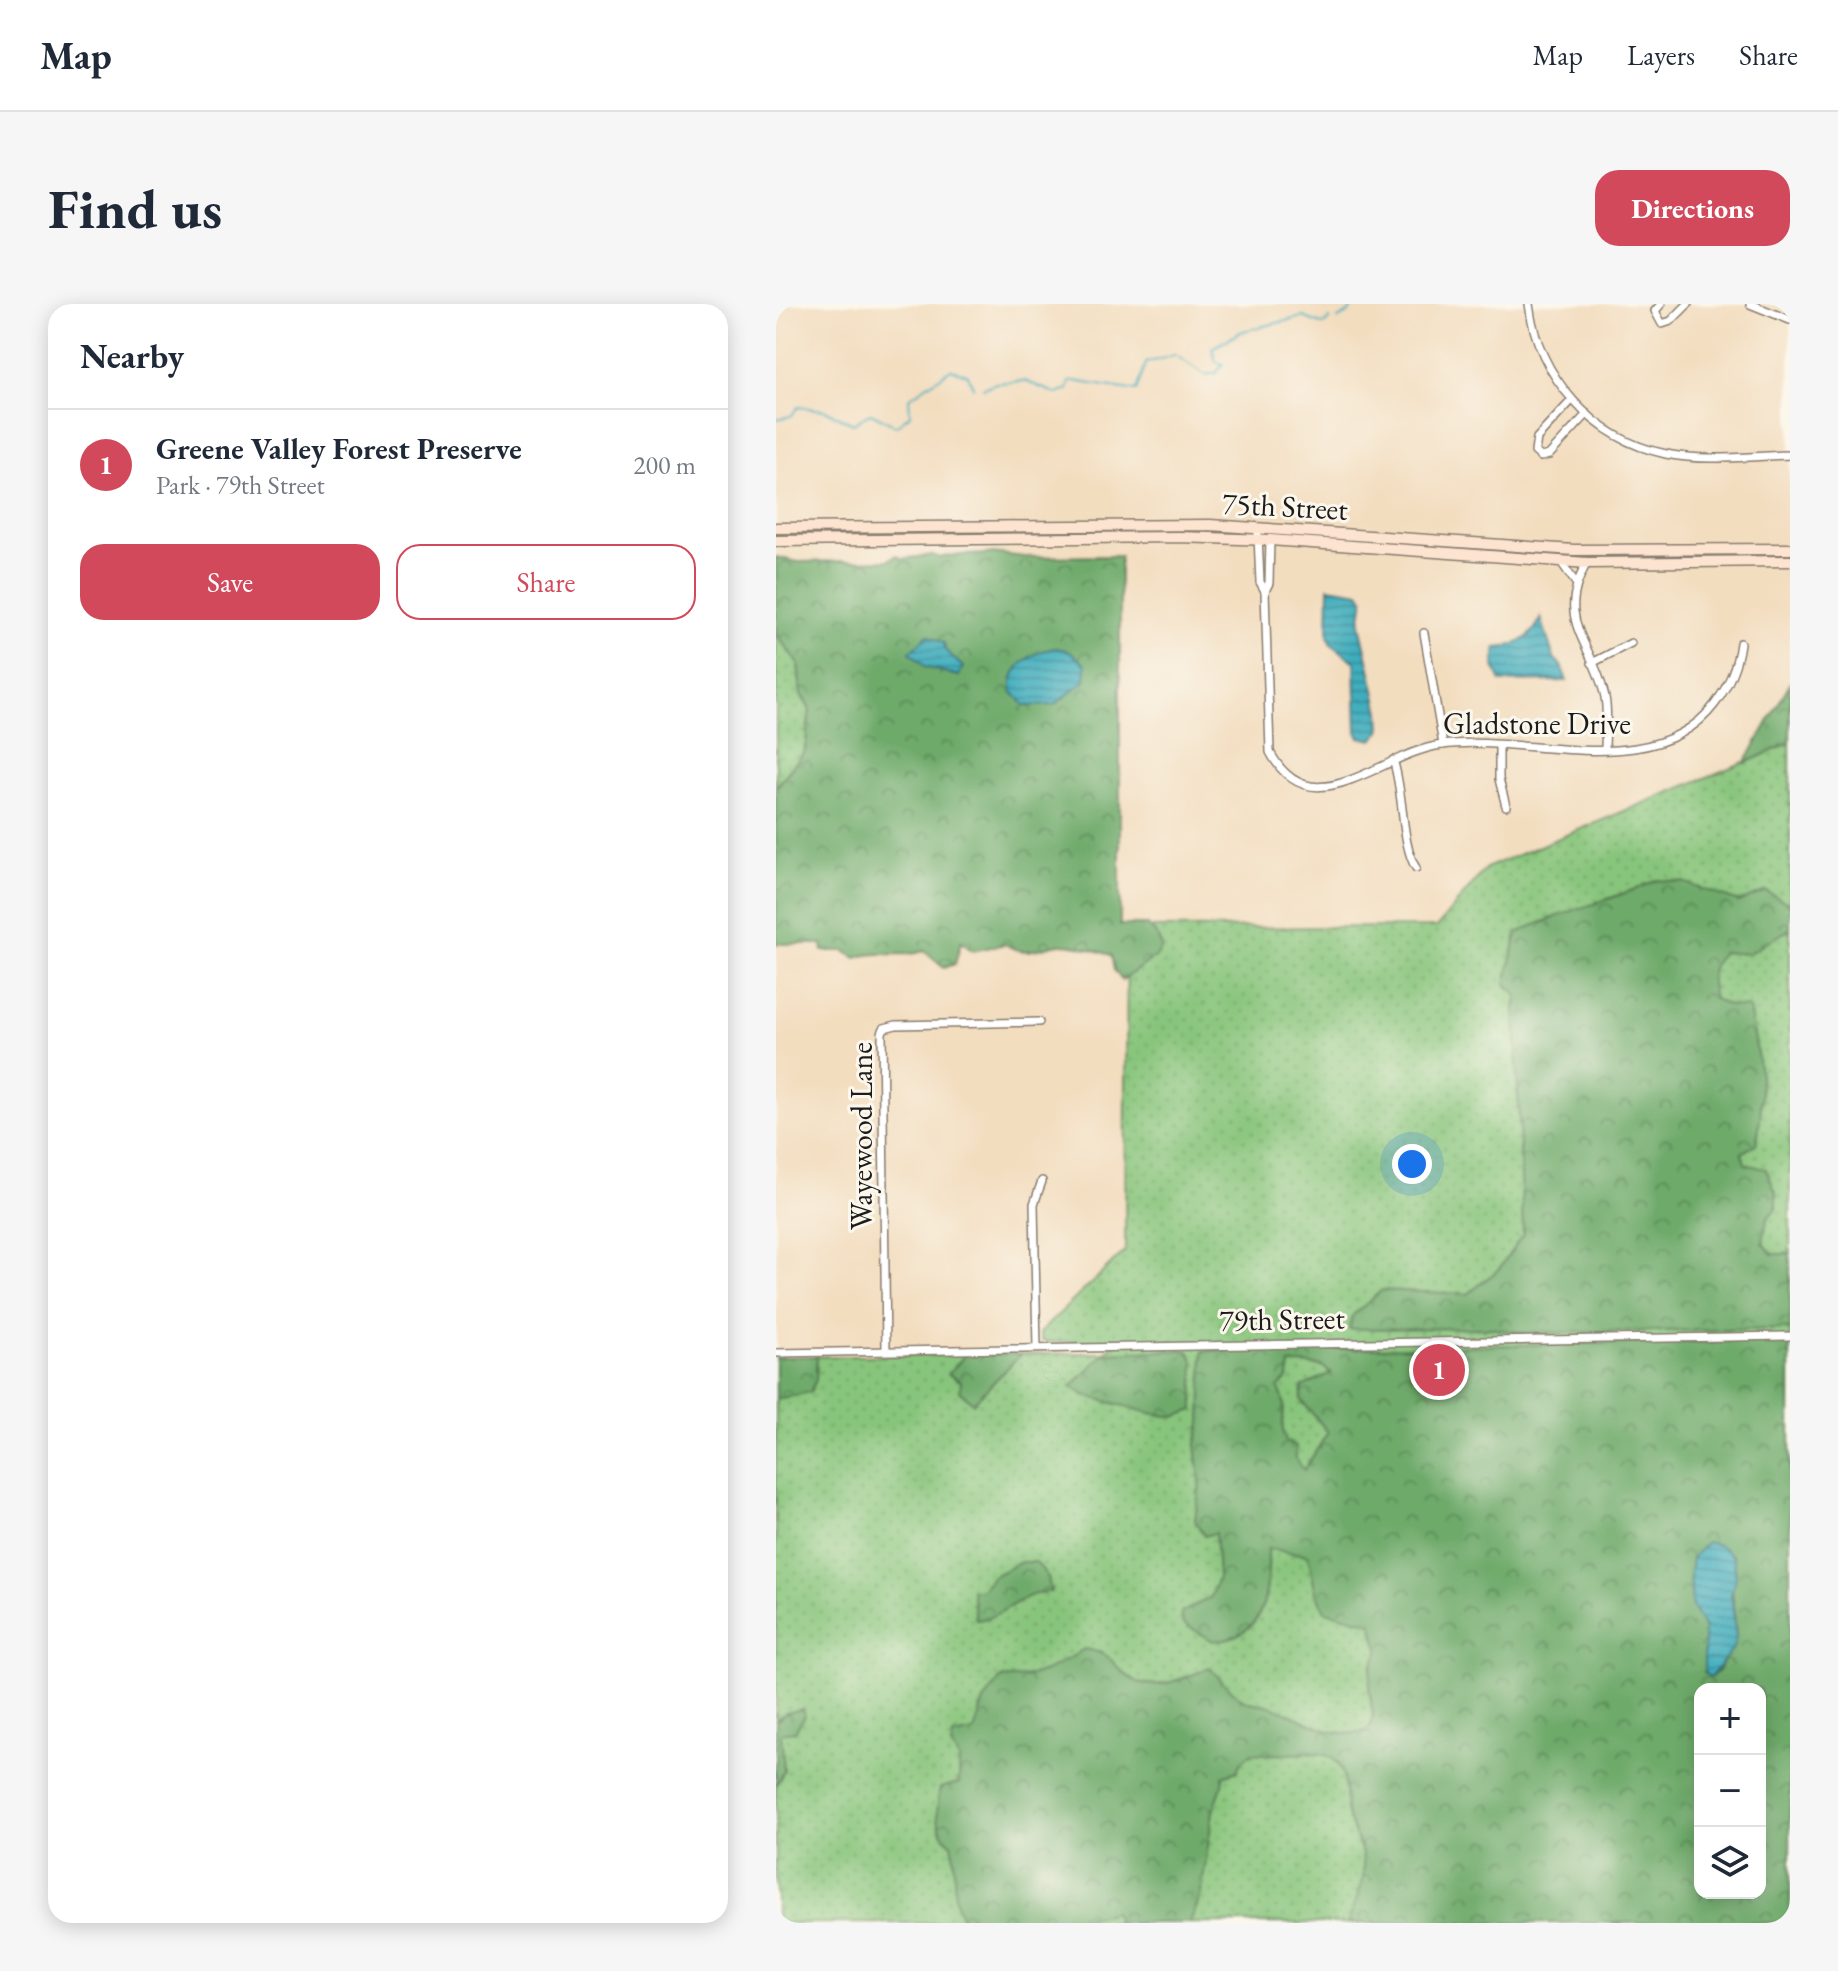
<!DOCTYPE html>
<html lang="en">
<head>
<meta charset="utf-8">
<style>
  body { margin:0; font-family:"EB Garamond",serif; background:#f6f6f7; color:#1f2937 }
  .controls { position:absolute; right:24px; bottom:24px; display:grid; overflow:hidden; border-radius:16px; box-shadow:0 4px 20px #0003 }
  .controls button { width:72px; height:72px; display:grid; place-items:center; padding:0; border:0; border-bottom:2px solid #e0e1e3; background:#fff; color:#1f2937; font:40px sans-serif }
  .you { position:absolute; left:636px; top:860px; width:28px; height:28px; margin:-20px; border:6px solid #fff; border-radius:50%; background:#1a73e8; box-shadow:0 0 0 12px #1a73e833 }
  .badge { display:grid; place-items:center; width:52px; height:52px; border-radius:50%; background:#d1495b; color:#fff; font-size:26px; font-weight:700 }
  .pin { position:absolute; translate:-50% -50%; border:4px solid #fff; box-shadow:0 2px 8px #0006 }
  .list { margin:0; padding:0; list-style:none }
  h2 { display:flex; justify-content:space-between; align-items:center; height:104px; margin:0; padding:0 32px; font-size:34px }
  h2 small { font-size:26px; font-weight:400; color:#747a83 }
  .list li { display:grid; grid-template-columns:52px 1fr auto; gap:24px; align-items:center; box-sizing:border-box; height:112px; padding:0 32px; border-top:2px solid #e0e1e3 }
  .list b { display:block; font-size:30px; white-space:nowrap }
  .list p { margin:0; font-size:26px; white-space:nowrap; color:#747a83 }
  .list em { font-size:26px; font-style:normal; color:#747a83 }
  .actions { display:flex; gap:16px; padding:24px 32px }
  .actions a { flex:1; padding:18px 0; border:2px solid #d1495b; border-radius:24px; text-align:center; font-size:28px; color:#d1495b }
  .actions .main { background:#d1495b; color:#fff }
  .icon { flex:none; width:44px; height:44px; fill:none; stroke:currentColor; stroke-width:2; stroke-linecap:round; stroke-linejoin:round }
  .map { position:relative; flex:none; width:1014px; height:1619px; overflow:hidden; border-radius:24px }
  header { display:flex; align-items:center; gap:48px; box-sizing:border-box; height:112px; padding:0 40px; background:#fff; border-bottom:2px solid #e0e1e3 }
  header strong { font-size:38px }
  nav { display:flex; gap:44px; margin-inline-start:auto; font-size:28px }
  .intro { display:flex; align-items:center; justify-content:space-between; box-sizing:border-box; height:192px; padding:0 48px }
  h1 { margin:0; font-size:56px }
  .button { padding:20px 36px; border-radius:24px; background:#d1495b; color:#fff; font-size:28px; font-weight:700 }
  main { display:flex; gap:48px; padding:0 48px }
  aside { flex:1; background:#fff; border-radius:24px; box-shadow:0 4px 20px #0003 }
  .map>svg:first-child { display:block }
</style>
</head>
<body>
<header>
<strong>Map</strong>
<nav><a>Map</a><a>Layers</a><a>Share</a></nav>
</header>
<div class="intro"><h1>Find us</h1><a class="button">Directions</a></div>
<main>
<aside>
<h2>Nearby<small></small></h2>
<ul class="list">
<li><span class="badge">1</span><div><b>Greene Valley Forest Preserve</b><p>Park · 79th Street</p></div><em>200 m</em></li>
</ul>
<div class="actions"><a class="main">Save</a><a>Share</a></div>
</aside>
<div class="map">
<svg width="1014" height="1619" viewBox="0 0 1014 1619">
  <defs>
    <pattern id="grass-dots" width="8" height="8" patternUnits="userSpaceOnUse" patternTransform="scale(2)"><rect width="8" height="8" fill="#88c57b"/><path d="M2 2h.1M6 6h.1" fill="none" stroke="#75a96a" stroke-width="1.8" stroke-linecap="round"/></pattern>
    <pattern id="forest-crowns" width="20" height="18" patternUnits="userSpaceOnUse" patternTransform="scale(2)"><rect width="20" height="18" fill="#6eaa6b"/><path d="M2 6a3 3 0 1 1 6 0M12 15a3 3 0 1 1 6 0" fill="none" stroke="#5a8a57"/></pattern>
    <pattern id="water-rules" width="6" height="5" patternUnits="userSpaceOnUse" patternTransform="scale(2)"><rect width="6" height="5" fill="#3fadbd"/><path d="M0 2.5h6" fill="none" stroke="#348c99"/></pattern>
  </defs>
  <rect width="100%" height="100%" fill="#fbf7ec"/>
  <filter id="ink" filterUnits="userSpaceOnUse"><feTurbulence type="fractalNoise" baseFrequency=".0125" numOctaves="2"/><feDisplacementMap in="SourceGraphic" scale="16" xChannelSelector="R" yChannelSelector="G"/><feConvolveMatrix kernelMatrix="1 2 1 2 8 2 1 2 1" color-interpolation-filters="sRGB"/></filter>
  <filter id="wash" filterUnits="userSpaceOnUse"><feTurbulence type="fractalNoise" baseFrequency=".006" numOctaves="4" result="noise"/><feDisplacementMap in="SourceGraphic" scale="32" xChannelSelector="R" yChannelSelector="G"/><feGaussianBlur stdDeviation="1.8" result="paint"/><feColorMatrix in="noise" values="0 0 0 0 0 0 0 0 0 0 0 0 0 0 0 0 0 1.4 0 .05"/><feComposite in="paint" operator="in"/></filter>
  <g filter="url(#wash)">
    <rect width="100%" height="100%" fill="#f3ddbf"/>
    <g fill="url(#grass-dots)" stroke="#52704c" stroke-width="2" fill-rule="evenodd">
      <path d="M386 224 478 230 0 233V229Z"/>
      <path d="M578 237 788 250 1014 249V253L803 254Z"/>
      <path d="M0 330 22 359 25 390 34 405 29 447 0 483Z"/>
      <path d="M1014 439V1619H0V1053L329 1049 340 1037 271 1038 266 1037 264 1028 349 947 351 624 661 623 710 564ZM924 1385H984V1589H924Z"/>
    </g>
    <g fill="url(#forest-crowns)" stroke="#456344" stroke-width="2" fill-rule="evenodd">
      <path d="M217 249 248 253 344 252V621H371L380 630 386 643 381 652 346 676 338 666 335 651C321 647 299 639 284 640 263 643 250 654 229 640L197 647 185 638 179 660 168 664 148 647C125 655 102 645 80 654L68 647H47L46 640H0V483L29 447 34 406 25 390 22 359 0 330V253L22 258 113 256 121 251 126 255 157 251 164 254C180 248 199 253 217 249Z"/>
      <path d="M1014 379V439L969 459Z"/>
      <path d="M881 576 907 578 963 598 990 587 1014 600V625L971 650 947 648C934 662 933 676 938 695L953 702 973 704C982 751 991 793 980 840L966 849 969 860 990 865 1000 889V905L991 914 987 939 996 950H1014V1025L747 1029 714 1024 573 1025 576 1012 606 986 692 990 723 965 747 930 739 703 742 692 730 680 741 629C786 607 835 597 881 576Z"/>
      <path d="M1014 1036V1619H573C576 1602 585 1589 587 1572 590 1541 574 1529 570 1506 568 1489 572 1467 556 1454 542 1444 496 1454 476 1449L465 1458 461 1467 447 1472C447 1487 440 1495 437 1508 432 1536 430 1562 425 1589 423 1599 417 1609 414 1619H342L337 1608C303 1619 260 1619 223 1619 210 1617 206 1616 192 1619 171 1605 182 1564 176 1540 159 1527 160 1503 164 1484L183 1479V1455L175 1442 177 1432 198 1428 207 1399 225 1374C258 1376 281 1363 308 1345 336 1350 330 1353 349 1370 374 1392 407 1374 433 1364 444 1373 458 1392 470 1397 478 1400 487 1399 495 1402 524 1412 564 1442 594 1424L597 1411 593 1386 595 1364 603 1347 596 1319 549 1307 540 1289 532 1251 492 1245C493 1288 491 1332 437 1337L407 1319 405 1309 435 1293 442 1273 439 1229 428 1232 419 1216 424 1178 420 1140 425 1119 427 1047ZM524 1060 546 1062 555 1069 526 1083 525 1096 552 1128 528 1166 520 1155V1142L510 1137C501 1118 515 1102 502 1084L512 1074 514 1061ZM931 1239 956 1283 960 1333 942 1367 934 1374 928 1368V1324L920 1310 921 1248ZM924 1385H984V1589H924Z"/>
      <path d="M408 1046 413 1047 418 1057V1106L398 1113 374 1109 311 1092 295 1083 329 1049Z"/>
      <path d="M190 1050H245L197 1099 184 1087 185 1077 172 1070Z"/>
      <path d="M41 1052 40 1076 34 1088 0 1095V1053Z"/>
      <path d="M245 1258H260L272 1273 275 1288C245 1287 228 1314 200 1316L196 1286H205L217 1272Z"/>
      <path d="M26 1405 29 1412 19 1427 5 1429 8 1467 0 1481V1416L10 1409Z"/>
    </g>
    <g fill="url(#water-rules)" stroke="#2e646c" stroke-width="2">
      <path d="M553 283 584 288 588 295 584 320 604 408 605 427 597 436 584 433 581 428 579 358 554 339 552 332Z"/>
      <path d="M765 314 778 354 785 361 791 377 725 378 718 362 720 344C742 342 756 334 765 314Z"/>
      <path d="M152 331 168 339 169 346 187 363 183 372 149 363 134 348Z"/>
      <path d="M280 344 294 347 310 361 309 377 278 401 249 402 236 387C233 362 257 347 280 344Z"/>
      <path d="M931 1238 945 1242 958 1253 960 1273 955 1288 960 1333 957 1344 934 1374 928 1368V1324L916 1303 914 1270 916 1254Z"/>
    </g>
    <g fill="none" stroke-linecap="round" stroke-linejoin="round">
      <g stroke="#3fadbd" stroke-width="2">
        <path d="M562 15 574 8 575 0"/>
        <path d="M207 84 220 79 249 77 281 90 292 86 294 77H298L361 87 370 59 399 51 430 71 440 69 447 60 440 58 436 44 467 27 527 13 548 21 554 15"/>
        <path d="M0 115 15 112 22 103 49 106 77 120 95 109 120 122 134 111 133 94 175 65 191 70 197 83"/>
      </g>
    </g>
  </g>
  <g filter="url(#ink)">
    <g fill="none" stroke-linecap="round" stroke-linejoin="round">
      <defs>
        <g id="street">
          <path d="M753 0C762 73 817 135 890 150 930 158 974 152 1014 151"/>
          <path d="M885 0 879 7 886 20 895 17 912 0"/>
          <path d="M974 0 1014 16"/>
          <path d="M796 96 761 134 759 148 765 153 773 151 811 110"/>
          <path d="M482 231 484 278 489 287"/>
          <path d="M494 235 493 279 489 287 494 448C535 526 604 449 666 441 751 430 879 480 939 400 953 381 961 363 964 339"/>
          <path d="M785 258 799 278"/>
          <path d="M811 259C778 316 815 336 828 389 833 407 829 427 829 445"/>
          <path d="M648 329 667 441"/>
          <path d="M816 359 855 339"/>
          <path d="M723 441V475L730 502"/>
          <path d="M617 456C628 487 625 541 640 564"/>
          <path d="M261 1044 258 900 266 877"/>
          <path d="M110 1046 106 729 108 724 120 721 263 718"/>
          <path d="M0 1049 1014 1032"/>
        </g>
        <g id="secondary">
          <path d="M0 224 434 221 798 246 1014 245"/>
          <path d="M0 237 402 233 494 236 811 259 1014 257"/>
        </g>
      </defs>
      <use href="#street" stroke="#887c6e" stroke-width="10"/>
      <use href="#secondary" stroke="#887c6e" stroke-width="13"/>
      <use href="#street" stroke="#fff" stroke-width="7"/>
      <use href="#secondary" stroke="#fde4d0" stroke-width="10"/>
    </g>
  </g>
  <g text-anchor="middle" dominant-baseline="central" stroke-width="6" stroke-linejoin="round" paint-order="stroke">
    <g font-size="30" fill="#1c1c1c" stroke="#fbf7ec">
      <text transform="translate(509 202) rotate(3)">75th Street</text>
      <text x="761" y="419">Gladstone Drive</text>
      <text transform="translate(85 832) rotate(-90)">Wayewood Lane</text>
      <text transform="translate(506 1015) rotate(-1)">79th Street</text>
    </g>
  </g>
</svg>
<div class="controls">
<button>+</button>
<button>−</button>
<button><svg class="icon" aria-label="layers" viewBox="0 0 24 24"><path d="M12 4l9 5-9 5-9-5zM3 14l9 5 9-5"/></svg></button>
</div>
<div class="you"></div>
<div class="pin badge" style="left:663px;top:1066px">1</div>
</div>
</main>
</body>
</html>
